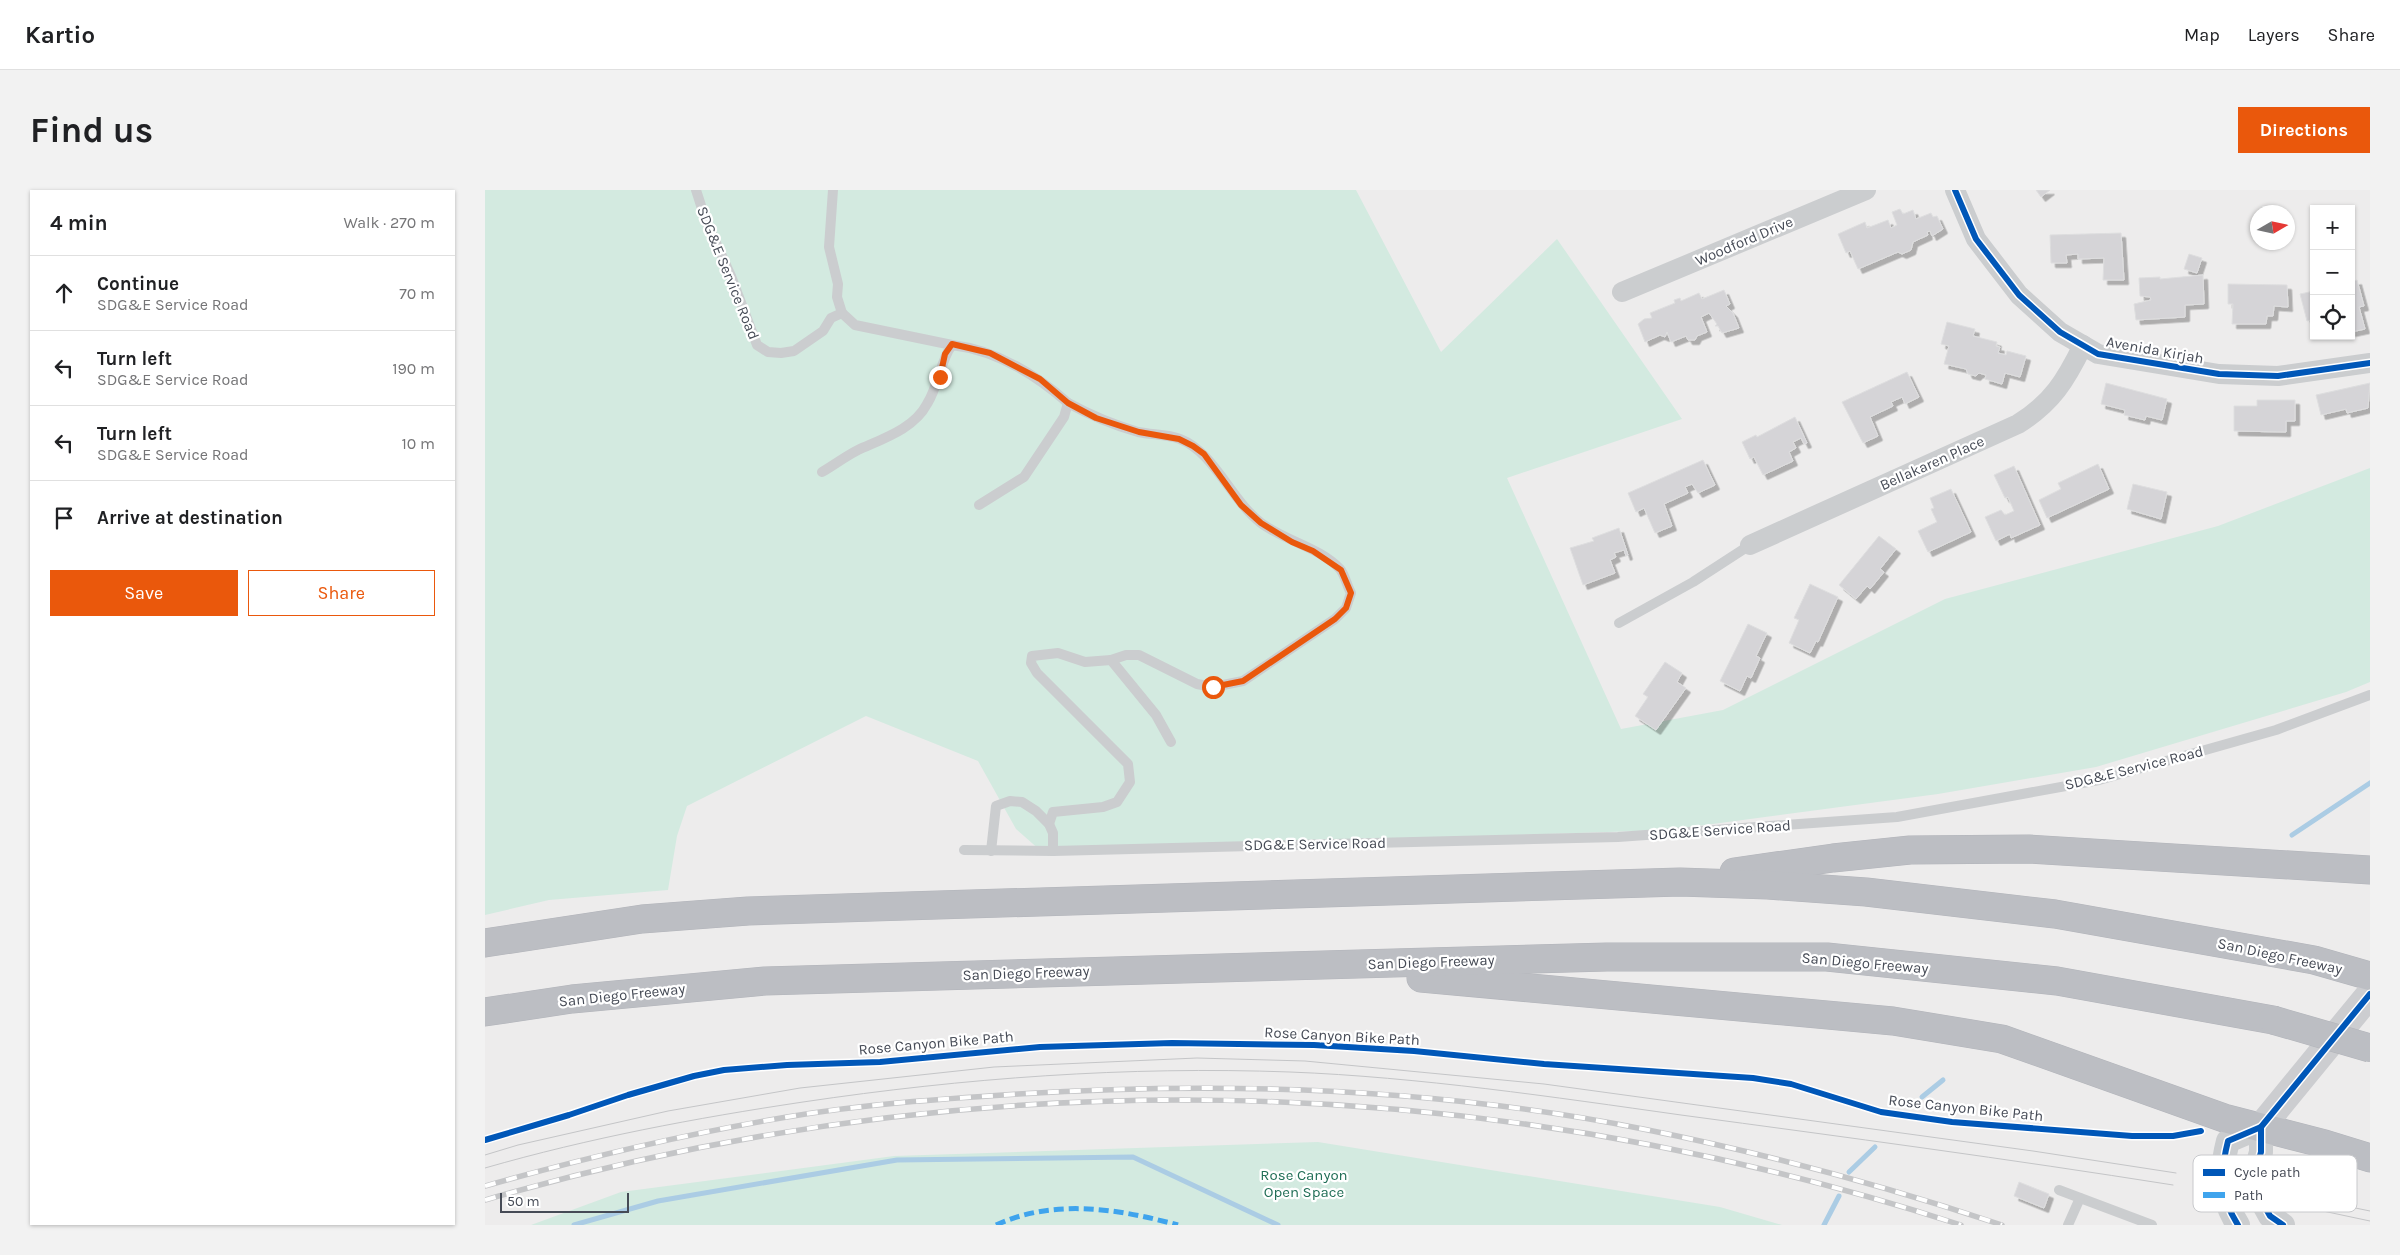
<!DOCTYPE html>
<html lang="en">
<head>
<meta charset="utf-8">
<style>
  body { margin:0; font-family:Karla,sans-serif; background:#f2f2f2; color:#202124 }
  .controls { position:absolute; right:15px; top:15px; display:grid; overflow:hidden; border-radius:0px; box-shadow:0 1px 4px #0004 }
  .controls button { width:45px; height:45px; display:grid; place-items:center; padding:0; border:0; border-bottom:1px solid #e0e0e0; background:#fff; color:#202124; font:25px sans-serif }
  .compass { position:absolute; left:1765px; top:15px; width:45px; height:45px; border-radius:50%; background:#fff; box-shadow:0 1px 4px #0004; rotate:81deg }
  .scale { position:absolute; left:15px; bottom:12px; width:129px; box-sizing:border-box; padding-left:5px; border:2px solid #464b56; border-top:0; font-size:14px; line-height:18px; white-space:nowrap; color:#464b56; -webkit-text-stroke:4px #fff; paint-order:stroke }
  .stop { position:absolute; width:15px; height:15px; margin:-11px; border:4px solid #ea580c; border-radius:50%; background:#fff }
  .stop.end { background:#ea580c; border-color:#fff; box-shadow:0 1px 5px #0008 }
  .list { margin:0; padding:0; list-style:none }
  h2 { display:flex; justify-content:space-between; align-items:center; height:65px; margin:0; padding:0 20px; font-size:21px }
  h2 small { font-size:16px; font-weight:400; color:#757577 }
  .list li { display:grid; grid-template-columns:32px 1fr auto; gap:15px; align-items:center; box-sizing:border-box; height:75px; padding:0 20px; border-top:1px solid #e0e0e0 }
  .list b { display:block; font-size:19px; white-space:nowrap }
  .list p { margin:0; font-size:16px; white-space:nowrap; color:#757577 }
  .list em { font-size:16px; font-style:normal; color:#757577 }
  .actions { display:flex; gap:10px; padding:15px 20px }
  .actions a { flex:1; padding:11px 0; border:1px solid #ea580c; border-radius:0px; text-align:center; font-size:18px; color:#ea580c }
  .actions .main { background:#ea580c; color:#fff }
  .icon { flex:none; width:28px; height:28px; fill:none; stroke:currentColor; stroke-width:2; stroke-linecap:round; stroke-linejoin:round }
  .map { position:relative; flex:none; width:1885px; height:1035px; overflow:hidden; border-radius:0px }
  header { display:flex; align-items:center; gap:30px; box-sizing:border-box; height:70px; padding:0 25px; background:#fff; border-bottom:1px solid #e0e0e0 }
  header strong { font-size:24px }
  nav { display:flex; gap:28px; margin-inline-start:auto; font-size:18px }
  .intro { display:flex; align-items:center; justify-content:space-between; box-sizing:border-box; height:120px; padding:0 30px }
  h1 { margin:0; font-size:35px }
  .button { padding:12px 22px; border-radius:0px; background:#ea580c; color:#fff; font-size:18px; font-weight:700 }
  main { display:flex; gap:30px; padding:0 30px }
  aside { flex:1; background:#fff; border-radius:0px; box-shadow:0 1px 4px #0004 }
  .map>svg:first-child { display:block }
</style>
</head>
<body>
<header>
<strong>Kartio</strong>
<nav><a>Map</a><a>Layers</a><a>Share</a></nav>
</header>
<div class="intro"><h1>Find us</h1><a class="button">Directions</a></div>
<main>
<aside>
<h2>4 min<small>Walk · 270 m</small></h2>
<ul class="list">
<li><svg class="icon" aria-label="ahead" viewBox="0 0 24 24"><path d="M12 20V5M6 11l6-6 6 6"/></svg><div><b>Continue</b><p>SDG&amp;E Service Road</p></div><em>70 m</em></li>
<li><svg class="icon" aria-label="left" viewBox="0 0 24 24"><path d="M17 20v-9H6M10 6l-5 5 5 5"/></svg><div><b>Turn left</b><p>SDG&amp;E Service Road</p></div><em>190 m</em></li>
<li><svg class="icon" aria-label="left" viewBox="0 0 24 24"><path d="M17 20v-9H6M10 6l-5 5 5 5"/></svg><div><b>Turn left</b><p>SDG&amp;E Service Road</p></div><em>10 m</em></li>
<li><svg class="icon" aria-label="arrive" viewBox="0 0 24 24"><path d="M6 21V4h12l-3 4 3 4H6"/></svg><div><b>Arrive at destination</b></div></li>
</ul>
<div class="actions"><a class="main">Save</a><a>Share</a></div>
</aside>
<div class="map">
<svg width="1885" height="1035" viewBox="0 0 1885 1035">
  <defs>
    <filter id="shadow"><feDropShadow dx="4.5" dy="4.5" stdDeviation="0" flood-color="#0004"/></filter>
  </defs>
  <rect width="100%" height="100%" fill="#edecec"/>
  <g fill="#d3eae0">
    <path d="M0 0H871L956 162 1072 49 1197 229 1022 288 1136 539 1238 520 1460 409 1733 336 1885 278V492L1861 502 1611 577 1453 604 1183 640 556 661 531 639 493 571 381 526 202 616 192 646 183 700 64 710 0 725Z"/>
    <path d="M833 952 1235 1017 1297 1035H46L136 1002 409 966Z"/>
  </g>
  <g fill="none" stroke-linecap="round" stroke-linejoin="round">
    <g stroke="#abcce4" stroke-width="5">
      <path d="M1807 645 1885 593"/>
      <path d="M1437 907 1458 890"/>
      <path d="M1364 982 1390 957"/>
      <path d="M89 1035 173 1011 412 970 648 967 793 1035"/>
      <path d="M1339 1035 1354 1006"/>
    </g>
  </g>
  <g fill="#d5d4d7" stroke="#dededf" filter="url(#shadow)">
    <path d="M1551 0H1565L1556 7Z"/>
    <path d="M1415 19 1418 24 1428 20 1431 29 1446 23 1448 27 1452 26 1458 39 1447 46 1445 41 1442 42 1443 45 1428 52 1426 60 1417 64 1413 62 1373 79 1365 61 1361 63 1353 44 1380 32 1382 38 1403 30 1406 38 1412 35 1407 22Z"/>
    <path d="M1636 43 1639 90H1618L1619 68 1593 69V64L1581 65 1582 73H1566L1565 45Z"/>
    <path d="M1704 64 1717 68 1712 83 1699 79Z"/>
    <path d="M1718 85 1719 114 1700 115V127L1651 130 1649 114 1666 110 1665 107 1655 106 1654 88 1675 87V89Z"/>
    <path d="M1872 90 1879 116 1874 117 1880 139 1866 142V92Z"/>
    <path d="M1743 94 1802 95 1803 117 1789 116 1788 126H1782L1781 134H1747L1748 114H1743Z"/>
    <path d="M1239 100 1245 114 1241 116 1248 123 1254 138 1237 143 1233 136H1230L1232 134 1224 123 1216 127 1222 142 1212 146 1210 150H1203L1201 146 1186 152 1182 142 1180 147 1175 145 1160 152 1153 134 1159 129 1167 128 1165 123 1190 113 1189 110 1195 108 1196 111 1214 103 1217 109Z"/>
    <path d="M1829 101V129L1822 131 1815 104Z"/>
    <path d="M1462 132 1490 139 1488 146 1512 152 1511 156 1515 157 1513 163 1521 165 1522 161 1541 166 1535 187 1520 183 1517 194 1500 189 1501 185 1494 183 1491 186 1483 184 1481 179 1459 174 1464 156 1456 154Z"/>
    <path d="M1422 182 1434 207 1420 214 1417 207 1406 212 1408 216 1385 227 1393 246 1378 253 1357 212Z"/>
    <path d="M1621 193 1682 209 1677 230 1661 226 1660 230 1639 225 1640 220 1616 214Z"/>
    <path d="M1885 193 1883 218 1862 223 1861 219 1836 225 1831 205Z"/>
    <path d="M1772 210H1810V231H1801V242L1749 241V216H1772Z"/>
    <path d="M1310 227 1322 253 1319 254 1316 248 1308 252 1311 258 1304 262 1308 271 1278 285 1269 267 1265 269 1257 252 1271 245 1272 247Z"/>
    <path d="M1218 270 1230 295 1213 303 1207 294 1200 297 1203 303 1179 314 1187 336 1170 343 1159 318 1151 322 1143 303Z"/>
    <path d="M1613 274 1624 299 1562 328 1554 310 1576 299 1573 293Z"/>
    <path d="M1529 276 1555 335 1526 348 1525 344 1511 351 1500 327 1516 320 1520 325 1529 321 1523 307 1520 308 1509 285Z"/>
    <path d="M1648 294 1682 302 1676 329 1642 319Z"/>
    <path d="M1466 299 1486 342 1443 362 1433 341 1452 332 1446 319 1449 318 1445 308Z"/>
    <path d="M1134 338 1143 365 1141 366 1139 360 1129 363 1131 367 1125 370 1130 383 1098 395 1085 358 1109 351 1107 348Z"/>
    <path d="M1394 346 1411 359 1395 379 1399 382 1385 399 1382 396 1371 409 1354 395Z"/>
    <path d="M1325 394 1353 407 1333 452 1331 451 1325 463 1304 453 1314 430 1309 428Z"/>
    <path d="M1263 434 1282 443 1271 466 1275 468 1266 488 1262 486 1255 501 1235 491Z"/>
    <path d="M1180 472 1197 483 1192 492 1201 498 1171 540 1150 526 1163 507 1158 504Z"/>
    <path d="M1534 992 1564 1004 1559 1018 1529 1006Z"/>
  </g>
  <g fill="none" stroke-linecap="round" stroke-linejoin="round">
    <defs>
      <g id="motorway">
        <path d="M1249 682 1348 668 1425 660 1544 659 1885 680"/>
        <path d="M0 753 157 729 263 721 1195 692 1283 695 1381 702 1570 724 1829 770 1885 786"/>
        <path d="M936 788 1408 831 1517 849 1739 928 1840 954 1885 968"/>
        <path d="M0 822 87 809 280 791 1122 767H1342L1572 791 1788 830"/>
      </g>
    </defs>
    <use href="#motorway" stroke="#b2b4ba" stroke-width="29"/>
    <g stroke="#cbcdcf" stroke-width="10">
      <path d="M211 0 221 31 246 86 272 155 283 162 296 163 309 161 338 141 346 128 357 123 370 135 467 155"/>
      <path d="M348 0 344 57 353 94 352 107 357 123"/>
      <path d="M337 282C349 275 361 266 373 260 397 249 429 239 442 214 454 195 455 171 467 155 511 160 550 184 583 213"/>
      <path d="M494 315 539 287 579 227 583 213C605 225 629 235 653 242 667 245 682 244 695 249 729 262 746 310 776 333 800 351 834 357 855 379 860 385 862 396 866 403L861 418 850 429 758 491 728 497 712 494 654 465H641L626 470"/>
      <path d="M1134 433 1208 392 1265 355"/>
      <path d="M564 634 568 622 618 617 632 612 645 592 643 574 552 483 546 473 547 466 573 463 600 472 626 470 671 525 686 552"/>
      <path d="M479 660 568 661 1133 647 1412 627 1614 590 1791 540 1885 505"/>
      <path d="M506 661 511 616 525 611 537 612 551 621 564 634 568 643V661"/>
      <path d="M1574 1000 1667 1035"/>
      <path d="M1583 1035 1595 1008"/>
    </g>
    <g stroke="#cbcdcf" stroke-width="20">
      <path d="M1470 0 1491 49 1534 105 1575 142 1613 164 1734 184 1793 186 1885 173"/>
      <path d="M1137 102 1381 0"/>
      <path d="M1265 355 1533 234C1567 213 1581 190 1598 155"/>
    </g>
    <path stroke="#cbcdcf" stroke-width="24" d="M1753 1035C1735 1007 1735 982 1743 951L1776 937V962L1772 976 1773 1004 1785 1026 1798 1035"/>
    <path stroke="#cccdd0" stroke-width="28" d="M1776 937 1885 804"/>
    <use href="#motorway" stroke="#bcbec3" stroke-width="28"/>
    <g stroke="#c4c5c7" stroke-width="1">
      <path d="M0 965 33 955 183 921 315 898 509 877 712 868 820 871 1059 894 1548 961 1691 983"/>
      <path d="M0 978C104 948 211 928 318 912 479 888 642 876 805 882 934 887 1068 907 1196 925 1360 947 1524 969 1688 995"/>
      <path d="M1822 1008 1885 1021"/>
      <path d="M1819 1017 1885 1031"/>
    </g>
    <defs>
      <g id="rail">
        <path d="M0 996C99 968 200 944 302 927 379 914 456 909 533 904 742 891 953 898 1158 939 1279 963 1400 996 1517 1035"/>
        <path d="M0 1010C490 868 991 878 1476 1035"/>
      </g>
    </defs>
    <use href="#rail" stroke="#c4c5c7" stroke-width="5.5"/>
    <use href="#rail" stroke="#fff" stroke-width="4" stroke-dasharray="11" stroke-linecap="butt"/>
    <defs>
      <path id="motorway-bridge" d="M1788 830 1885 858"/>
    </defs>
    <use href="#motorway-bridge" stroke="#b2b4ba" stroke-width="29" stroke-linecap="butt"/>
    <use href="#motorway-bridge" stroke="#bcbec3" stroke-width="28"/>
    <path stroke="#3fa4ed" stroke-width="5" stroke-dasharray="10 5" stroke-linecap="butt" d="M511 1035C570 1008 634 1019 693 1035"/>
    <defs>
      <g id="cycleway">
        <path d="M1470 0 1491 49 1534 105 1575 142 1613 164 1734 184 1793 186 1885 173"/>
        <path d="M1776 937V962L1772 976 1773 1004 1785 1026 1798 1035"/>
        <path d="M0 950 84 925 143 905 209 886 239 880 302 875 395 872 555 857 687 853 829 855 929 861 1059 874 1268 888 1306 894 1396 922 1467 932 1647 946H1688L1716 941"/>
        <path d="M1753 1035C1735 1007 1735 982 1743 951L1776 937 1885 804"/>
      </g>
    </defs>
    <use href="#cycleway" stroke="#fff" stroke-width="9"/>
    <use href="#cycleway" stroke="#0057b8" stroke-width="6"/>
  </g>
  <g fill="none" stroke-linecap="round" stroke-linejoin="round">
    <path stroke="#ea580c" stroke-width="6" d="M455 187 460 164 467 154 505 163 555 189 583 213 611 228 654 242 694 249 708 256 719 264 756 315 776 333 807 352 828 361 856 380 866 403 861 418 850 429 758 491 728 497"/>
  </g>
  <g text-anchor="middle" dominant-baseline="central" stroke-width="4.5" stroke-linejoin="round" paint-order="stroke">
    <g font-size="15" fill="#464b56" stroke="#fff">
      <text transform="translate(1259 51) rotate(-23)">Woodford Drive</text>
      <text transform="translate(243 83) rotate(68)">SDG&amp;E Service Road</text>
      <text transform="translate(1670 160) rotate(10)">Avenida Kirjah</text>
      <text transform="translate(1447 273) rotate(-24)">Bellakaren Place</text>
      <text transform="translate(1649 578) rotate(-14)">SDG&amp;E Service Road</text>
      <text transform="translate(1235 640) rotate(-4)">SDG&amp;E Service Road</text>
      <text transform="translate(830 654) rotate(-1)">SDG&amp;E Service Road</text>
      <text transform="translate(1795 766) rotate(12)">San Diego Freeway</text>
      <text transform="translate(946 772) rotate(-2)">San Diego Freeway</text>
      <text transform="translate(1380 773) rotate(5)">San Diego Freeway</text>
      <text transform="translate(541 783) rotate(-2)">San Diego Freeway</text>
      <text transform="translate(137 805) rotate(-6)">San Diego Freeway</text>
      <text transform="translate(857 846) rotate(3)">Rose Canyon Bike Path</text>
      <text transform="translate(451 853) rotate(-5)">Rose Canyon Bike Path</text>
      <text transform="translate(1481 918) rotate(6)">Rose Canyon Bike Path</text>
    </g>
    <g font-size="15" fill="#206e56" stroke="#fff">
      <text x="819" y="985">Rose Canyon<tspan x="819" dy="17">Open Space</tspan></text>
    </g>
  </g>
  <rect x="1708" y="965" width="164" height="57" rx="8" fill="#fff" stroke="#c8c9cc" stroke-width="1"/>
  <rect x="1718" y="979" width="22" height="7" fill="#0057b8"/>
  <rect x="1718" y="1002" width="22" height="6" fill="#3fa4ed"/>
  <g font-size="14" fill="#464b56">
    <text x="1749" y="987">Cycle path</text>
    <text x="1749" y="1010">Path</text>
  </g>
</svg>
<div class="controls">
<button>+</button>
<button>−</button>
<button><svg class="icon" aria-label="locate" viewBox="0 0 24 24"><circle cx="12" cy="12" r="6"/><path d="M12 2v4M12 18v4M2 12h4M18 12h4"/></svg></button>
</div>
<svg class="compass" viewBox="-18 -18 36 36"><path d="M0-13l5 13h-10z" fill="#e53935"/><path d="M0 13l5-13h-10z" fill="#757577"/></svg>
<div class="scale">50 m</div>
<div class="stop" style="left:728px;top:497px"></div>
<div class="stop end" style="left:455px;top:187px"></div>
</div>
</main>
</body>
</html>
